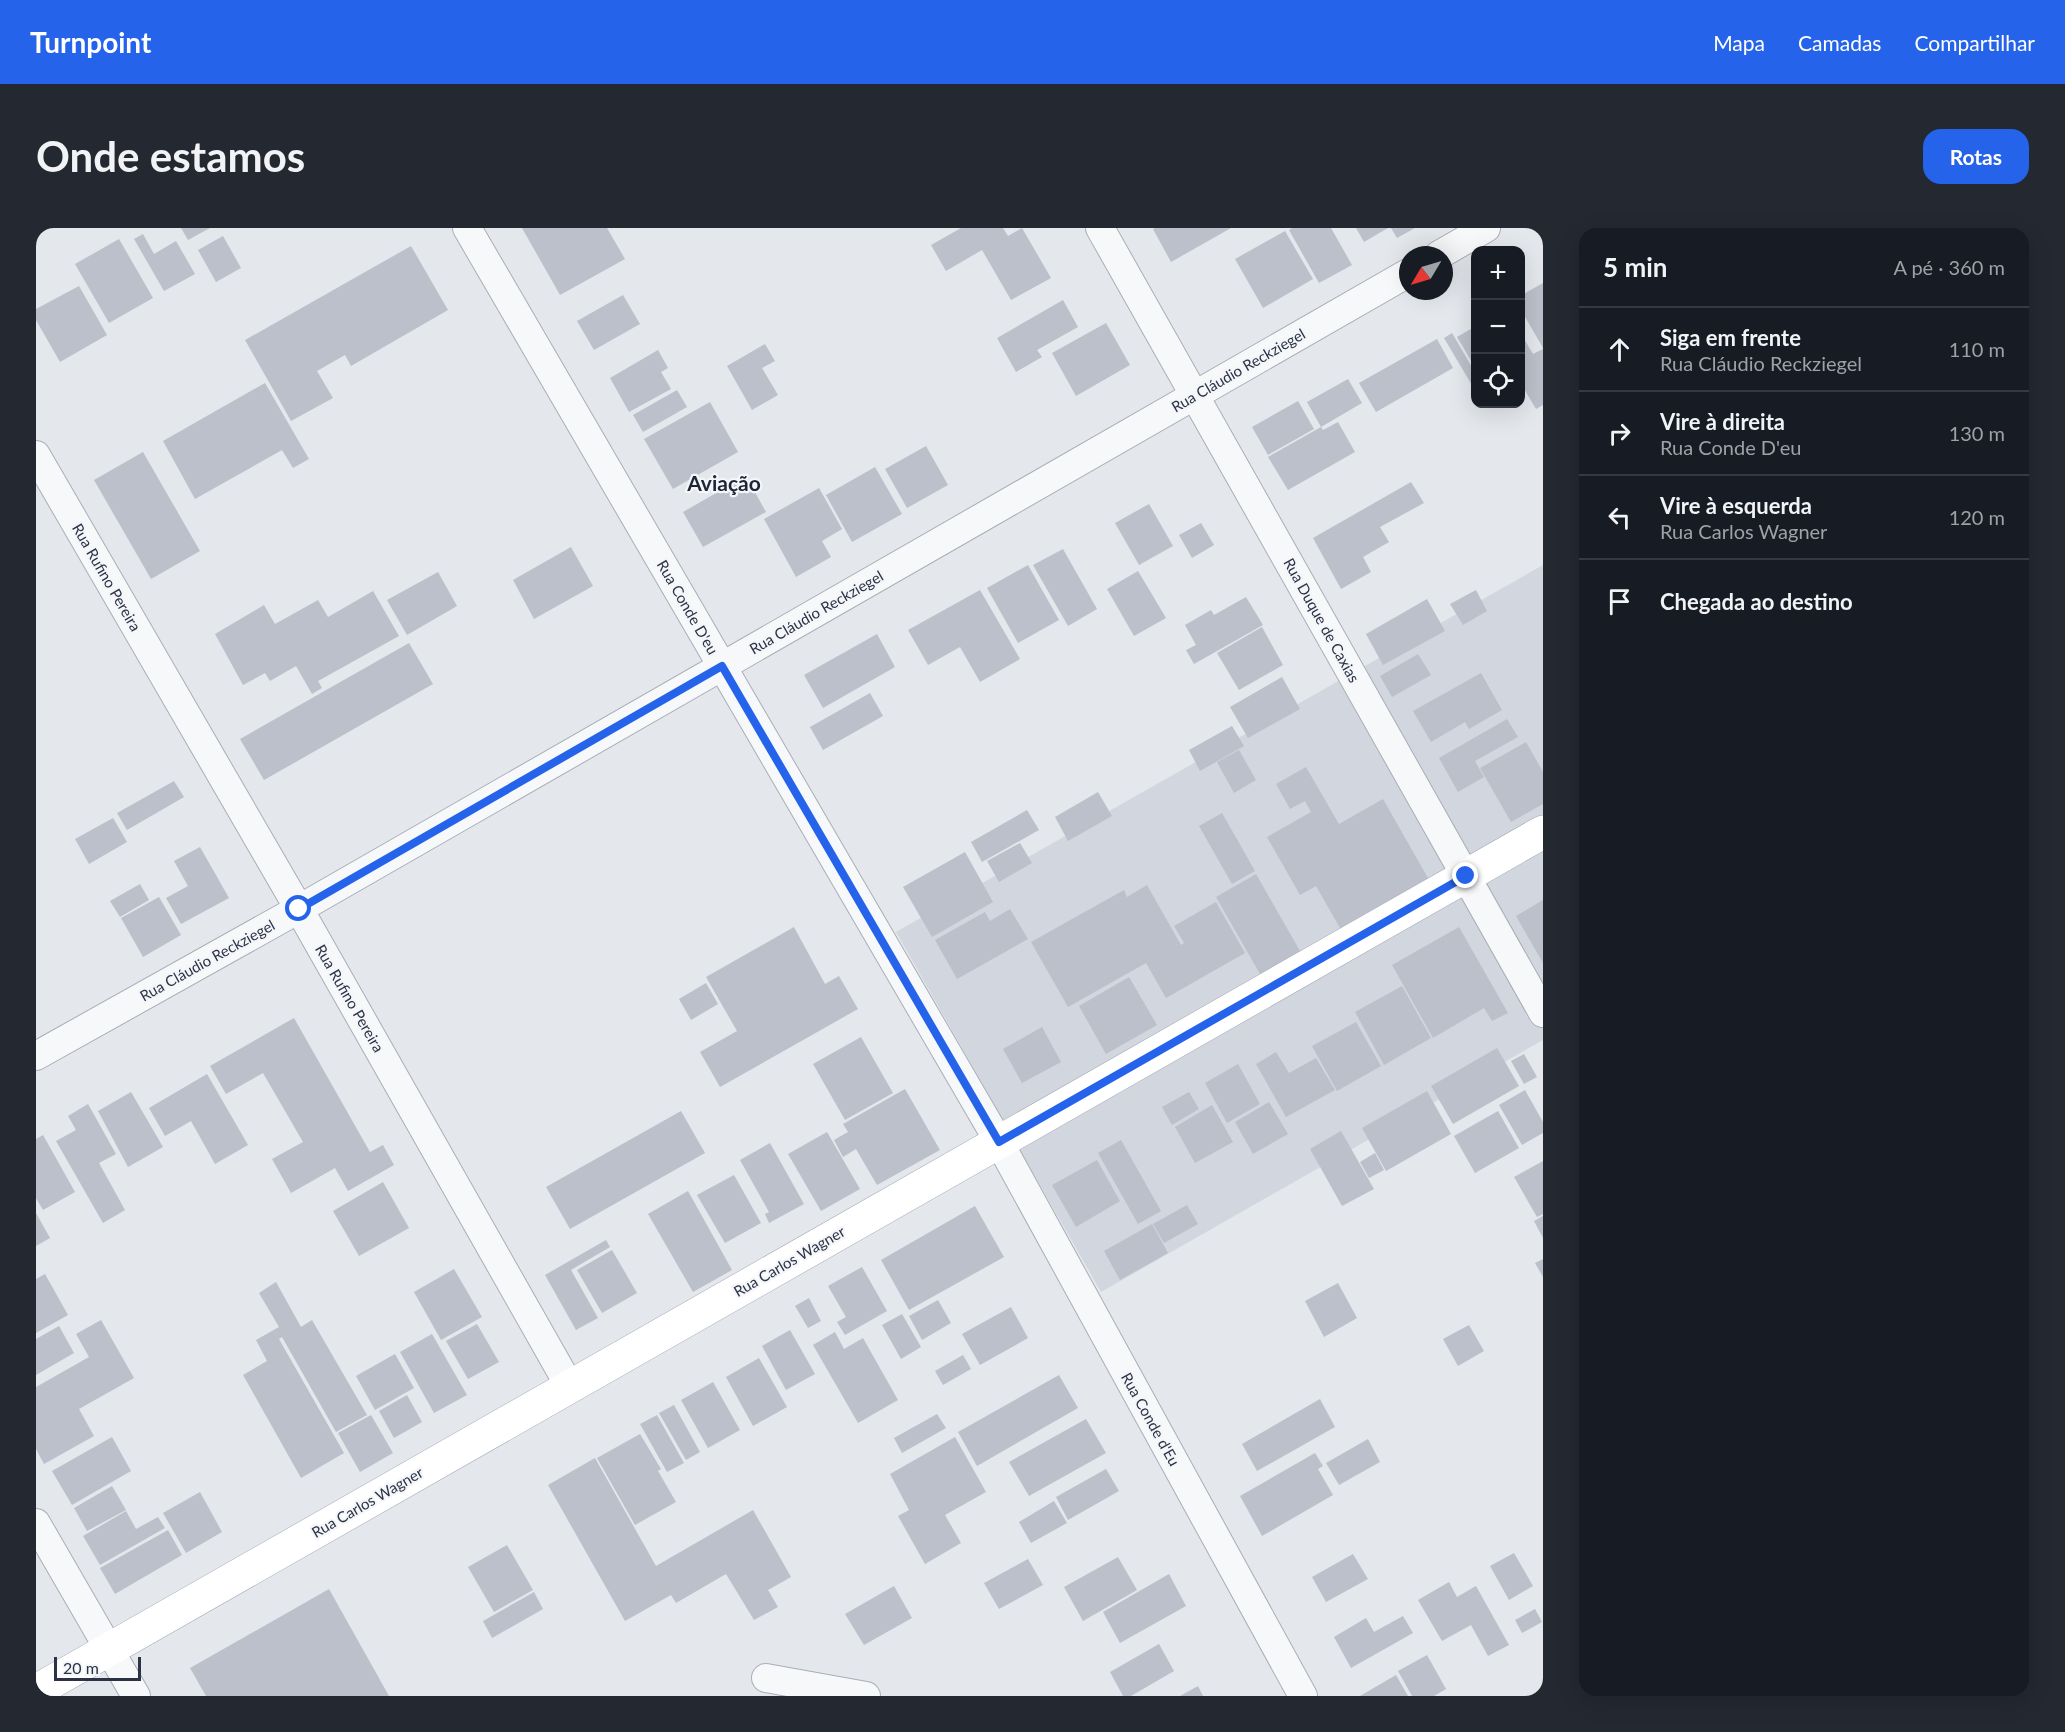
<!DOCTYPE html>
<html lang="pt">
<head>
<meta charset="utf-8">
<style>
  body { margin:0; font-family:Lato,sans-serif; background:#242831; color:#f1f3f6 }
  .controls { position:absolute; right:18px; top:18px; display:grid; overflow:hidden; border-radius:12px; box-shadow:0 6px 24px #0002 }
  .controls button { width:54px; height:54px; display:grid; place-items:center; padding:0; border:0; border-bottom:2px solid #363941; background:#171b24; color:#f1f3f6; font:30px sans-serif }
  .compass { position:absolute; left:1363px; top:18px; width:54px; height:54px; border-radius:50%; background:#171b24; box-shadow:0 6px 24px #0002; rotate:232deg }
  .scale { position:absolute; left:18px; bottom:15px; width:87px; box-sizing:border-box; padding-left:6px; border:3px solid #2b3445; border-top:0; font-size:16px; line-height:21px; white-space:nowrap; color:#2b3445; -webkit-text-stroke:4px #f4f6f9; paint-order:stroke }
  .stop { position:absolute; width:18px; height:18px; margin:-14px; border:4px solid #2563eb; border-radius:50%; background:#fff }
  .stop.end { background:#2563eb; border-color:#fff; box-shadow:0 2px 6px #0008 }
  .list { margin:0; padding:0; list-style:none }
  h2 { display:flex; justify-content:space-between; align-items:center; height:78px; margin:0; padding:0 24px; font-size:26px }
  h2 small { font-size:20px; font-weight:400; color:#9ea1a6 }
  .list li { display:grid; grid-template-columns:39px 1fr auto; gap:18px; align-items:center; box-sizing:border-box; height:84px; padding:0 24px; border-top:2px solid #363941 }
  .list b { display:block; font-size:22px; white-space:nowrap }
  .list p { margin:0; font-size:20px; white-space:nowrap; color:#9ea1a6 }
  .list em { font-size:20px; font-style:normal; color:#9ea1a6 }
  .icon { flex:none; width:33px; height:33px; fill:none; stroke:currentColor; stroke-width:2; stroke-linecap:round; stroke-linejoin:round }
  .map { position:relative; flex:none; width:1507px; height:1468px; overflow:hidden; border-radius:18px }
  header { display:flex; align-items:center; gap:36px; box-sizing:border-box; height:84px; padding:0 30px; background:#2563eb; color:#fff }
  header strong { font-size:28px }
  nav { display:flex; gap:33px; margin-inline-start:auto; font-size:21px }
  .intro { display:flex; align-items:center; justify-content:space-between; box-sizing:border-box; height:144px; padding:0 36px }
  h1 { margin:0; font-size:42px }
  .button { padding:15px 27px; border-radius:18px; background:#2563eb; color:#fff; font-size:21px; font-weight:700 }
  main { display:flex; gap:36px; padding:0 36px }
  aside { flex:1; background:#171b24; border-radius:18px; box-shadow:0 6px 24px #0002 }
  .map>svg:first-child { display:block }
</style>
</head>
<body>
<header>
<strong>Turnpoint</strong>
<nav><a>Mapa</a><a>Camadas</a><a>Compartilhar</a></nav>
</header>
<div class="intro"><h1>Onde estamos</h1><a class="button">Rotas</a></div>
<main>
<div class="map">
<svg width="1507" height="1468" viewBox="0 0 1507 1468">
  <rect width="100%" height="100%" fill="#e4e7ec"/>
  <path fill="#d2d6de" d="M1507 337V812L1065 1064 860 704Z"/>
  <g fill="#bbc0ca">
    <path d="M145 0H174L152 12Z"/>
    <path d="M486 0H571L589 31 524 67Z"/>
    <path d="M925 0H967L972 8 986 0 1015 50 975 72 946 22 910 43 895 17Z"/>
    <path d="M1119 0H1195L1135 34 1117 1Z"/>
    <path d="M1256 0H1295L1316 37 1283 55 1253 2Z"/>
    <path d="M1320 0H1352L1328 14Z"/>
    <path d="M1355 0H1379L1361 10Z"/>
    <path d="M1249 3 1277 51 1227 80 1199 31Z"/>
    <path d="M107 6 118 26 140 13 159 46 128 63 98 11Z"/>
    <path d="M187 8 205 40 180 54 162 22Z"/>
    <path d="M83 11 117 70 73 95 39 36Z"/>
    <path d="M375 18 412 82 315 138 309 127 281 143 297 170 255 193 209 112Z"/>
    <path d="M1507 55V120L1484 80V68Z"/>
    <path d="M43 58 71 107 24 134 0 92V81Z"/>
    <path d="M587 67 604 96 558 122 541 93Z"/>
    <path d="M1027 72 1042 99 1001 122 1006 129 980 144 961 110Z"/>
    <path d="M1070 95 1094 137 1040 168 1016 125Z"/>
    <path d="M1440 98V141L1421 109Z"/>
    <path d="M1484 104 1497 126 1507 121V177L1500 181 1484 154Z"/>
    <path d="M1416 105 1440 146V164L1408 110Z"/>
    <path d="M1401 111 1417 140 1340 184 1323 155Z"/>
    <path d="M729 116 739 133 726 140 742 167 716 182 691 138Z"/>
    <path d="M622 122 632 140 625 144 635 161 593 184 574 150Z"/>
    <path d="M1312 151 1326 175 1285 199 1271 174Z"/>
    <path d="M229 155 273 231 257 240 246 222 159 271 127 213Z"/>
    <path d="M641 162 651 179 607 204 597 187Z"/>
    <path d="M1262 173 1278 201 1232 227 1216 199Z"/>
    <path d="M674 174 702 224 637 261 608 211Z"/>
    <path d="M1302 194 1319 224 1252 262 1232 229 1285 199 1287 202Z"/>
    <path d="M890 218 912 257 871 280 849 241Z"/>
    <path d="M107 224 164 323 115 351 58 252Z"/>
    <path d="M839 239 866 286 816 314 790 267Z"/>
    <path d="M710 248 730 284 667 319 647 284Z"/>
    <path d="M1375 254 1388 275 1344 299 1353 314 1327 329 1335 344 1305 361 1277 310Z"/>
    <path d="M783 260 806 301 786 313 795 329 760 349 728 291Z"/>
    <path d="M1113 276 1137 318 1103 337 1079 295Z"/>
    <path d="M1165 295 1178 317 1156 330 1143 307Z"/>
    <path d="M535 319 557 358 498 391 477 352Z"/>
    <path d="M1027 321 1061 381 1032 398 997 337Z"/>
    <path d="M992 337 1023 392 982 415 951 360Z"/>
    <path d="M1102 343 1130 390 1098 408 1071 361Z"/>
    <path d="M402 344 421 378 371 407 351 372Z"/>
    <path d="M944 362 984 431 944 454 924 419 892 437 872 402Z"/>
    <path d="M1440 362 1451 383 1427 397 1414 376Z"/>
    <path d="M337 363 363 408 282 453 286 460 276 466 260 438 234 453 229 445 207 457 179 406 228 377 239 396 282 372 292 389Z"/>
    <path d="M1210 369 1227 397 1158 436 1150 422 1160 417 1149 397 1175 382 1178 387Z"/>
    <path d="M1391 371 1409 403 1347 437 1330 406Z"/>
    <path d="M1226 399 1247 437 1203 462 1181 425Z"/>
    <path d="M841 406 859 439 787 480 768 447Z"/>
    <path d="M373 415 397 456 228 552 204 511Z"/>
    <path d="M1382 426 1395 447 1356 469 1344 448Z"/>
    <path d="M1445 445 1466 482 1433 501 1429 494 1395 514 1377 483Z"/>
    <path d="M1246 449 1264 481 1212 510 1194 479Z"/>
    <path d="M834 465 847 488 787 522 774 499Z"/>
    <path d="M1471 491 1482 509 1439 533 1448 549 1422 564 1403 530Z"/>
    <path d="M1196 498 1208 518 1164 543 1153 522Z"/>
    <path d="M1490 514 1507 544V576L1475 594 1444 540Z"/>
    <path d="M1203 522 1220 552 1198 565 1181 534Z"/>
    <path d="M1270 539 1303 596 1347 571 1392 650 1304 700 1280 658 1264 667 1231 609 1275 584 1269 573 1254 581 1240 556Z"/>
    <path d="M138 553 148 569 91 602 81 585Z"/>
    <path d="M1062 564 1076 588 1032 613 1019 589Z"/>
    <path d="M991 582 1003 602 946 634 935 614Z"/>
    <path d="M1186 585 1219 643 1196 656 1163 598Z"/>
    <path d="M77 590 91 614 53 636 39 611Z"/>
    <path d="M984 615 996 635 963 654 951 633Z"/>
    <path d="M164 619 193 670 145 696 130 670 152 658 138 633Z"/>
    <path d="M929 624 957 674 896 709 867 659Z"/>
    <path d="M1220 646 1264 723 1224 746 1180 669Z"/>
    <path d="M104 656 113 672 84 689 74 673Z"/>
    <path d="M1111 657 1145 717 1148 715 1138 698 1180 674 1209 725 1130 770 1110 735 1032 779 995 714 1088 662 1091 669Z"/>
    <path d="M123 669 145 707 107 729 85 690Z"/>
    <path d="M1507 672V735L1480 688Z"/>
    <path d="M974 681 992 711 921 751 899 712 949 684 954 693Z"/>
    <path d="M758 699 789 756 803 748 822 781 684 859 664 824 701 803 670 749Z"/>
    <path d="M1423 699 1472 785 1456 793 1448 780 1397 810 1356 737Z"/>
    <path d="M1093 749 1121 797 1070 826 1043 778Z"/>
    <path d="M670 755 682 776 655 792 643 771Z"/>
    <path d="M1366 758 1395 810 1348 837 1319 784Z"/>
    <path d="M258 790 334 924 347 917 358 937 312 963 299 940 255 965 236 931 267 914 227 845 190 866 174 838Z"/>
    <path d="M1320 794 1345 838 1301 863 1276 818Z"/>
    <path d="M1006 799 1025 834 986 855 967 821Z"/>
    <path d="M825 809 857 865 809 892 777 836Z"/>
    <path d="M1461 820 1483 858 1417 896 1395 858Z"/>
    <path d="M1240 824 1253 845 1280 830 1299 862 1250 889 1220 836Z"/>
    <path d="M1488 826 1501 849 1488 856 1475 833Z"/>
    <path d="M1202 836 1224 876 1191 895 1169 855Z"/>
    <path d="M171 846 212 917 179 936 155 893 129 908 113 880Z"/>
    <path d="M869 861 904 922 841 957 820 921 807 929 798 912 812 904 807 896Z"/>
    <path d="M1489 862 1507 894V905L1486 917 1463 877Z"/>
    <path d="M1391 863 1415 906 1350 943 1326 900Z"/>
    <path d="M95 864 127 919 92 939 62 883Z"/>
    <path d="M1153 864 1163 881 1136 897 1126 879Z"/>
    <path d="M1233 874 1252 906 1217 926 1199 894Z"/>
    <path d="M52 876 80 926 63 935 89 982 67 995 20 913 40 902 32 888Z"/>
    <path d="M1176 877 1197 914 1159 935 1139 899Z"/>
    <path d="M645 883 669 925 534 1001 510 959Z"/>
    <path d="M1462 883 1483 920 1439 945 1418 908Z"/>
    <path d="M1305 903 1338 961 1306 978 1274 921Z"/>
    <path d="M791 904 824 961 785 983 752 926Z"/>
    <path d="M7 907 39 964 7 982 0 970V911Z"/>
    <path d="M1085 912 1125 983 1102 996 1062 925Z"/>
    <path d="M734 915 768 976 733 995 729 986 733 984 704 932Z"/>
    <path d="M1339 925 1348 942 1333 950 1324 934Z"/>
    <path d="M1061 932 1084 973 1040 999 1016 957Z"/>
    <path d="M1507 933V986L1501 989 1478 949Z"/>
    <path d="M698 947 725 995 689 1015 661 967Z"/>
    <path d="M347 954 373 1000 323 1028 297 983Z"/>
    <path d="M652 963 696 1042 657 1064 612 986Z"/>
    <path d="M1151 977 1162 996 1128 1015 1117 996Z"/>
    <path d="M939 978 968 1029 873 1082 845 1032Z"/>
    <path d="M0 985 14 1010 0 1018Z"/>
    <path d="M1507 988V1010L1498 993Z"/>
    <path d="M1116 996 1132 1025 1084 1052 1068 1023Z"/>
    <path d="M570 1012 574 1019 535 1042 562 1090 540 1102 509 1047Z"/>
    <path d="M576 1022 601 1065 566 1085 541 1042Z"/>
    <path d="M1507 1031V1049L1499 1035Z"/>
    <path d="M826 1039 851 1083 809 1107 801 1094 810 1089 792 1058Z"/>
    <path d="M418 1041 446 1089 405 1112 378 1064Z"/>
    <path d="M9 1046 32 1087 0 1105V1051Z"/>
    <path d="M240 1054 265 1099 276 1092 331 1187 300 1204 246 1109 243 1111 308 1225 265 1250 207 1147 231 1133 220 1112 243 1099 223 1065Z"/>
    <path d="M1302 1055 1321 1090 1288 1109 1269 1073Z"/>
    <path d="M773 1070 785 1093 772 1100 759 1078Z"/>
    <path d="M902 1072 915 1095 886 1112 873 1088Z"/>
    <path d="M975 1079 992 1110 944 1137 926 1106Z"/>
    <path d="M866 1086 885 1119 865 1131 846 1097Z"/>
    <path d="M65 1092 98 1150 43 1181 58 1208 8 1236 0 1221V1159L53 1129 40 1106Z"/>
    <path d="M441 1096 463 1134 432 1151 410 1113Z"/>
    <path d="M1433 1097 1448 1123 1422 1138 1407 1111Z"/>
    <path d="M23 1098 38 1125 0 1147V1111Z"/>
    <path d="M754 1102 779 1146 750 1162 726 1118Z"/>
    <path d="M799 1104 808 1121 827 1110 862 1172 822 1195 777 1117Z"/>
    <path d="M396 1106 431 1167 398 1185 364 1124Z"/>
    <path d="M359 1126 378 1160 339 1182 320 1148Z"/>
    <path d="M927 1127 935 1141 907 1157 899 1143Z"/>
    <path d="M723 1130 751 1179 717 1198 690 1149Z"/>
    <path d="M1023 1147 1042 1180 941 1238 922 1204Z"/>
    <path d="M677 1154 704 1202 672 1220 645 1172Z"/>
    <path d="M371 1167 386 1194 358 1210 343 1183Z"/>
    <path d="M1284 1171 1299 1199 1221 1243 1206 1216Z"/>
    <path d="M638 1177 664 1224 650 1232 623 1185Z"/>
    <path d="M901 1186 910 1200 866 1225 858 1210Z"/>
    <path d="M335 1187 357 1225 324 1244 302 1205Z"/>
    <path d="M621 1187 648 1235 631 1244 604 1196Z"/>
    <path d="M1050 1191 1070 1225 993 1268 973 1234Z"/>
    <path d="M604 1206 625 1241 622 1243 640 1274 599 1297 561 1230Z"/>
    <path d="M76 1209 95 1243 36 1277 16 1243Z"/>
    <path d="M919 1209 950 1264 909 1287 925 1315 889 1336 862 1288 873 1282 854 1246Z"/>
    <path d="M1332 1211 1344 1234 1303 1257 1290 1235Z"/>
    <path d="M1279 1225 1287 1238 1282 1241 1297 1267 1226 1308 1204 1268Z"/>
    <path d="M559 1230 620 1338 717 1282 755 1349 732 1362 742 1379 718 1392 690 1346 640 1375 635 1367 589 1393 512 1257Z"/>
    <path d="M1070 1241 1083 1263 1032 1292 1020 1269Z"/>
    <path d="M76 1258 90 1282 51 1303 38 1280Z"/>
    <path d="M164 1264 186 1304 150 1325 127 1285Z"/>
    <path d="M1018 1273 1031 1295 995 1315 983 1294Z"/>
    <path d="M90 1283 100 1301 122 1289 129 1300 64 1337 47 1308Z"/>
    <path d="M132 1302 146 1327 79 1366 64 1340Z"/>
    <path d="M471 1317 497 1362 458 1384 432 1339Z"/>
    <path d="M1478 1325 1497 1358 1473 1372 1454 1338Z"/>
    <path d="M1317 1326 1332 1351 1290 1374 1276 1349Z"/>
    <path d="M1082 1329 1101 1362 1047 1393 1028 1359Z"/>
    <path d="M992 1331 1007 1357 963 1381 948 1355Z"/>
    <path d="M1133 1346 1150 1378 1084 1415 1067 1384Z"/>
    <path d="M1413 1354 1421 1369 1440 1358 1473 1417 1452 1428 1435 1397 1406 1413 1382 1372Z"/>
    <path d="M858 1358 876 1390 828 1417 809 1386Z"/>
    <path d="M293 1361 353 1468H170L154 1440Z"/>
    <path d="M498 1364 507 1381 456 1410 447 1393Z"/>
    <path d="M1499 1381 1506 1394 1486 1405 1479 1392Z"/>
    <path d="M1367 1388 1377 1405 1315 1440 1298 1409 1330 1390 1338 1404Z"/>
    <path d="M1123 1416 1138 1443 1095 1468H1087L1074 1444Z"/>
    <path d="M1391 1427 1410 1461 1398 1468H1376L1362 1443Z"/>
    <path d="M1360 1447 1372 1468H1324Z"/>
    <path d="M1162 1458 1167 1468H1144Z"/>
  </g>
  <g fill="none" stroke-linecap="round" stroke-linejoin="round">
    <defs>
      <g id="minor">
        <path d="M431 0 963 914 1267 1468"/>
        <path d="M1064 0 1507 785"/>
        <path d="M1403 27 1450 0"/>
        <path d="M0 227 263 681 534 1159"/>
        <path d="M0 828 263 681 1372 45"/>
        <path d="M0 1295 100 1468"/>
        <path d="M730 1450 830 1468"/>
      </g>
      <path id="major" d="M0 1463 1507 604"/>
    </defs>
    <use href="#minor" stroke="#a9aeb7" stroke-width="30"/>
    <use href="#major" stroke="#a3abb8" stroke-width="34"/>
    <use href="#minor" stroke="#f7f8fa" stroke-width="28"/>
    <use href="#major" stroke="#fff" stroke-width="33"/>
  </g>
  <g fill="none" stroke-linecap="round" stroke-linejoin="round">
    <path stroke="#2563eb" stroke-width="8" d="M263 681 686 438 963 914 1430 648"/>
  </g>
  <g text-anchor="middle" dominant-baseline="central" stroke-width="4.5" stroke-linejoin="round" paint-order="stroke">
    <g font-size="15" fill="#2b3445" stroke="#f4f6f9">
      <text transform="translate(1202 142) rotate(-30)">Rua Cláudio Reckziegel</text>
      <text transform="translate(71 349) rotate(60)">Rua Rufino Pereira</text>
      <text transform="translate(652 379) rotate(60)">Rua Conde D'eu</text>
      <text transform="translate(780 384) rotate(-30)">Rua Cláudio Reckziegel</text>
      <text transform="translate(1286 392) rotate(61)">Rua Duque de Caxias</text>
      <text transform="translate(171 732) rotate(-29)">Rua Cláudio Reckziegel</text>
      <text transform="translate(314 770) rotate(60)">Rua Rufino Pereira</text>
      <text transform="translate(753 1033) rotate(-30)">Rua Carlos Wagner</text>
      <text transform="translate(1115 1191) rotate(61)">Rua Conde d'Eu</text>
      <text transform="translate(331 1274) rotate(-30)">Rua Carlos Wagner</text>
    </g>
    <g font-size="21" font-weight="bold" fill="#1d2536" stroke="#f4f6f9">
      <text x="688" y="254">Aviação</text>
    </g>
  </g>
</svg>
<div class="controls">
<button>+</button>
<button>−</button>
<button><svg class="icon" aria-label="locate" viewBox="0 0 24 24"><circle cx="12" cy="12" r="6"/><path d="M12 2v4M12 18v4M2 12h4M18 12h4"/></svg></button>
</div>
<svg class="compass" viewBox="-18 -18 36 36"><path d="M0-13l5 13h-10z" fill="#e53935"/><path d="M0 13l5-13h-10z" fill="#9ea1a6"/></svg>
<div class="scale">20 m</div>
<div class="stop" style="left:263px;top:681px"></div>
<div class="stop end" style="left:1430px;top:648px"></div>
</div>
<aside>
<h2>5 min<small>A pé · 360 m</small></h2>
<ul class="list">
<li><svg class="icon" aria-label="ahead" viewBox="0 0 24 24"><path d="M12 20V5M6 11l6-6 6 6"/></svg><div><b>Siga em frente</b><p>Rua Cláudio Reckziegel</p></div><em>110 m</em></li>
<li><svg class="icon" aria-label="right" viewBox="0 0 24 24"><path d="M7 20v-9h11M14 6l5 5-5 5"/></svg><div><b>Vire à direita</b><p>Rua Conde D'eu</p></div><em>130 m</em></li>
<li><svg class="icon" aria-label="left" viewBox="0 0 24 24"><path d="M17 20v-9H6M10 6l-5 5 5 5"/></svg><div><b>Vire à esquerda</b><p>Rua Carlos Wagner</p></div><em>120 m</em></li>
<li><svg class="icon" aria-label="arrive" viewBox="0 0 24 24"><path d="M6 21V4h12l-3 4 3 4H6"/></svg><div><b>Chegada ao destino</b></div></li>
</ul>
</aside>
</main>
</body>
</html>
